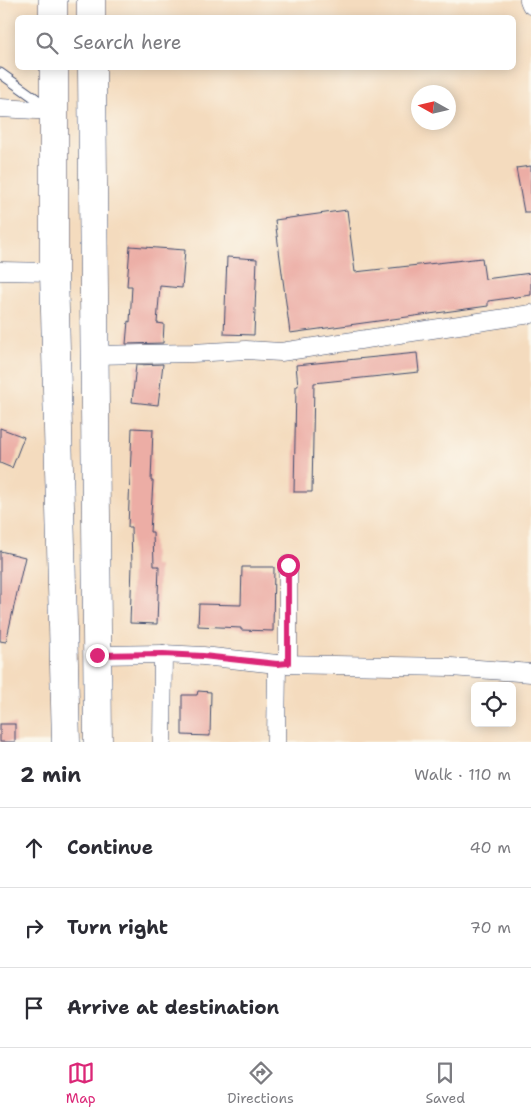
<!DOCTYPE html>
<html lang="en">
<head>
<meta charset="utf-8">
<style>
  body { margin:0; font-family:"Shantell Sans",sans-serif; background:#f7f7f7; color:#2b2b33 }
  .controls { position:absolute; right:15px; bottom:15px; display:grid; overflow:hidden; border-radius:8px; box-shadow:0 2px 12px #0003 }
  .controls button { width:45px; height:45px; display:grid; place-items:center; padding:0; border:0; border-bottom:1px solid #e1e1e2; background:#fff; color:#2b2b33; font:25px sans-serif }
  .compass { position:absolute; left:411px; top:85px; width:45px; height:45px; border-radius:50%; background:#fff; box-shadow:0 2px 12px #0003; rotate:278deg }
  .stop { position:absolute; width:15px; height:15px; margin:-11px; border:4px solid #db2777; border-radius:50%; background:#fff }
  .stop.end { background:#db2777; border-color:#fff; box-shadow:0 1px 5px #0008 }
  .list { margin:0; padding:0; list-style:none }
  h2 { display:flex; justify-content:space-between; align-items:center; height:65px; margin:0; padding:0 20px; font-size:21px }
  h2 small { font-size:16px; font-weight:400; color:#7c7c81 }
  .list li { display:grid; grid-template-columns:32px 1fr auto; gap:15px; align-items:center; box-sizing:border-box; height:80px; padding:0 20px; border-top:1px solid #e1e1e2 }
  .list b { display:block; font-size:19px; white-space:nowrap }
  .list em { font-size:16px; font-style:normal; color:#7c7c81 }
  .icon { flex:none; width:28px; height:28px; fill:none; stroke:currentColor; stroke-width:2; stroke-linecap:round; stroke-linejoin:round }
  .map { position:relative; flex:none; width:531px; height:742px; overflow:hidden }
  .search { position:absolute; background:#fff; box-shadow:0 2px 12px #0003; left:15px; right:15px; top:15px; height:55px; display:flex; align-items:center; gap:12px; box-sizing:border-box; padding:0 18px; border-radius:8px; color:#7c7c81; font-size:19px }
  .sheet { height:305px; background:#fff }
  nav { display:flex; justify-content:space-around; align-items:center; box-sizing:border-box; height:70px; border-top:1px solid #e1e1e2; background:#fff; font-size:14px; color:#7c7c81 }
  nav a { display:grid; justify-items:center; gap:2px }
  nav .on { color:#db2777 }
  .map>svg:first-child { display:block }
</style>
</head>
<body>
<div class="map">
<svg width="531" height="742" viewBox="0 0 531 742">
  <rect width="100%" height="100%" fill="#fbf7ec"/>
  <filter id="ink" filterUnits="userSpaceOnUse"><feTurbulence type="fractalNoise" baseFrequency=".02" numOctaves="2"/><feDisplacementMap in="SourceGraphic" scale="10" xChannelSelector="R" yChannelSelector="G"/><feConvolveMatrix kernelMatrix="1 2 1 2 8 2 1 2 1" color-interpolation-filters="sRGB"/></filter>
  <filter id="wash" filterUnits="userSpaceOnUse"><feTurbulence type="fractalNoise" baseFrequency=".0096" numOctaves="4" result="noise"/><feDisplacementMap in="SourceGraphic" scale="20" xChannelSelector="R" yChannelSelector="G"/><feGaussianBlur stdDeviation="1.12" result="paint"/><feColorMatrix in="noise" values="0 0 0 0 0 0 0 0 0 0 0 0 0 0 0 0 0 1.4 0 .05"/><feComposite in="paint" operator="in"/></filter>
  <g filter="url(#wash)">
    <rect width="100%" height="100%" fill="#f4dbbe"/>
    <g id="blocks">
      <g fill="#ecada5">
        <path d="M531 166V212H524L516 168Z"/>
        <path d="M347 210 355 272 482 258 485 279 531 273V295L488 301V306L290 333 275 220Z"/>
        <path d="M130 246 185 250 182 288 160 286 157 323 164 324 163 343 126 344 128 321 130 322 132 286H127Z"/>
        <path d="M227 257 257 259 254 335 224 334Z"/>
        <path d="M417 353 419 372 314 383 312 492H294L296 386H298L296 365Z"/>
        <path d="M163 364 158 405 132 402 136 365Z"/>
        <path d="M0 428 24 437 12 468 0 463Z"/>
        <path d="M132 428 153 429 151 481H153L150 532H153L154 566H159L157 624 130 623 132 565 131 527H128Z"/>
        <path d="M0 551 25 557 6 642 0 641Z"/>
        <path d="M242 567H274L273 631 241 630V628L198 626 199 604 241 605Z"/>
        <path d="M198 691 211 692 210 736 182 735V695H197Z"/>
        <rect x="0" y="724" width="15" height="18"/>
      </g>
    </g>
  </g>
  <g filter="url(#ink)">
    <use href="#blocks" fill-opacity="0" stroke="#3c496c" stroke-width="1"/>
    <g fill="none" stroke-linecap="round" stroke-linejoin="round">
      <defs>
        <path id="service" d="M0 73 49 108"/>
        <g id="minor">
          <path d="M529 0 531 5"/>
          <path d="M0 108 54 111"/>
          <path d="M0 271 54 272"/>
          <path d="M95 355 192 353 246 350 281 352 531 314"/>
          <path d="M97 655 163 654 203 656 277 664 451 667 531 673"/>
          <path d="M288 663V565"/>
          <path d="M162 742 163 654"/>
          <path d="M276 742 277 664"/>
        </g>
        <g id="trunk">
          <path d="M53 0V18"/>
          <path d="M91 0V18"/>
          <path d="M54 68V272L66 742"/>
          <path d="M92 68 98 742"/>
        </g>
      </defs>
      <use href="#service" stroke="#3c496c" stroke-width="11"/>
      <use href="#minor" stroke="#3c496c" stroke-width="19"/>
      <use href="#trunk" stroke="#3c496c" stroke-width="29"/>
      <use href="#service" stroke="#fff" stroke-width="9"/>
      <use href="#minor" stroke="#fff" stroke-width="18"/>
      <use href="#trunk" stroke="#fff" stroke-width="28"/>
    </g>
  </g>
  <g fill="none" stroke-linecap="round" stroke-linejoin="round" filter="url(#ink)">
    <path stroke="#db2777" stroke-width="6" d="M97 655 163 654 203 656 277 664 288 663V565"/>
  </g>
</svg>
<div class="controls">
<button><svg class="icon" aria-label="locate" viewBox="0 0 24 24"><circle cx="12" cy="12" r="6"/><path d="M12 2v4M12 18v4M2 12h4M18 12h4"/></svg></button>
</div>
<svg class="compass" viewBox="-18 -18 36 36"><path d="M0-13l5 13h-10z" fill="#e53935"/><path d="M0 13l5-13h-10z" fill="#7c7c81"/></svg>
<div class="stop" style="left:288px;top:565px"></div>
<div class="stop end" style="left:97px;top:655px"></div>
<div class="search"><svg class="icon" aria-label="search" viewBox="0 0 24 24"><circle cx="10" cy="10" r="6"/><path d="M15 15l6 6"/></svg>Search here</div>
</div>
<section class="sheet">
<h2>2 min<small>Walk · 110 m</small></h2>
<ul class="list">
<li><svg class="icon" aria-label="ahead" viewBox="0 0 24 24"><path d="M12 20V5M6 11l6-6 6 6"/></svg><div><b>Continue</b></div><em>40 m</em></li>
<li><svg class="icon" aria-label="right" viewBox="0 0 24 24"><path d="M7 20v-9h11M14 6l5 5-5 5"/></svg><div><b>Turn right</b></div><em>70 m</em></li>
<li><svg class="icon" aria-label="arrive" viewBox="0 0 24 24"><path d="M6 21V4h12l-3 4 3 4H6"/></svg><div><b>Arrive at destination</b></div></li>
</ul>
</section>
<nav>
<a class="on"><svg class="icon" aria-label="map" viewBox="0 0 24 24"><path d="M3 6l6-2 6 2 6-2v14l-6 2-6-2-6 2zM9 4v14M15 6v14"/></svg>Map</a>
<a><svg class="icon" aria-label="directions" viewBox="0 0 24 24"><path d="M12 3l9 9-9 9-9-9zM9 14v-3h6M13 9l2 2-2 2"/></svg>Directions</a>
<a><svg class="icon" aria-label="saved" viewBox="0 0 24 24"><path d="M7 4h10v16l-5-4-5 4z"/></svg>Saved</a>
</nav>
</body>
</html>
